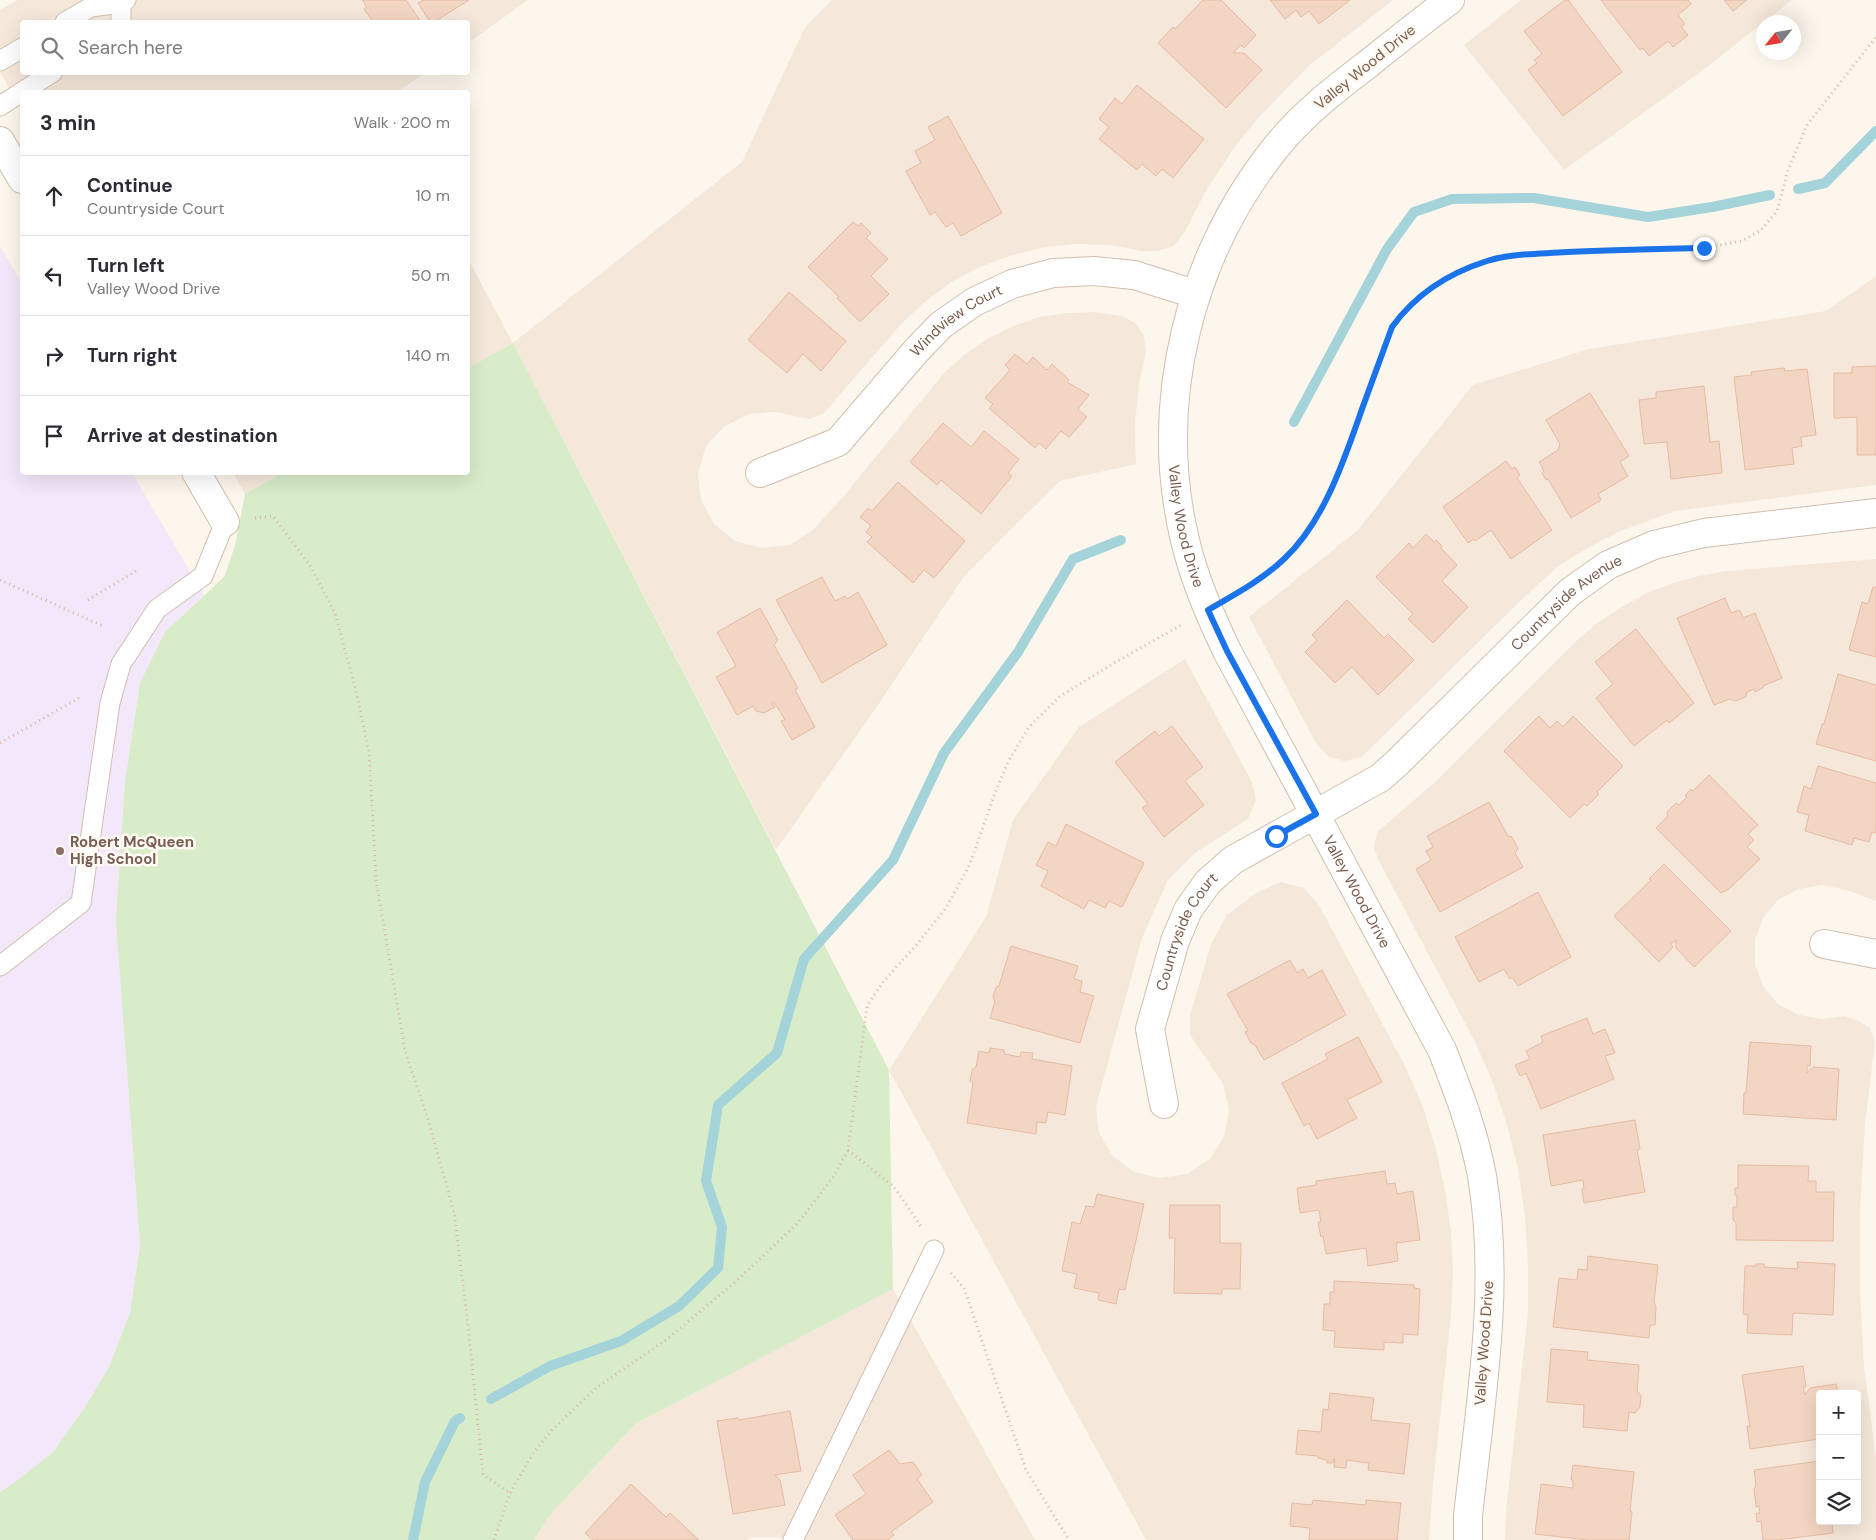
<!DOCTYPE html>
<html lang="en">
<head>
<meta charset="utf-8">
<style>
  body { margin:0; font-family:"DM Sans",sans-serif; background:#f2f2f3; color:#2b2b33 }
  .controls { position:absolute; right:15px; bottom:15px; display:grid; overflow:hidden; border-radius:5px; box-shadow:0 5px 20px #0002 }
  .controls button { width:45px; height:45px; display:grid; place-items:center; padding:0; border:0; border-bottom:1px solid #e1e1e2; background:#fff; color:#2b2b33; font:25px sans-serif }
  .compass { position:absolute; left:1756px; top:15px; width:45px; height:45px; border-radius:50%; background:#fff; box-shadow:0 5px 20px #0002; rotate:239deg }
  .stop { position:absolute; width:15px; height:15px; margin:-11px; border:4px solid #1a73e8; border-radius:50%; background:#fff }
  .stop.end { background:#1a73e8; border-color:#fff; box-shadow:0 1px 5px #0008 }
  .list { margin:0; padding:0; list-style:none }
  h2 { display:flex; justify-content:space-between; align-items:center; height:65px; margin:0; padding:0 20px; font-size:21px }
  h2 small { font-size:16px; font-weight:400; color:#7c7c81 }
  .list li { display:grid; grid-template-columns:32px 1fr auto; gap:15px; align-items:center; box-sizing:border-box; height:80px; padding:0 20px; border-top:1px solid #e1e1e2 }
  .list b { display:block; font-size:19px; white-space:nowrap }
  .list p { margin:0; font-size:16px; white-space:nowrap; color:#7c7c81 }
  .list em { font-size:16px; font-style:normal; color:#7c7c81 }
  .icon { flex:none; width:28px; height:28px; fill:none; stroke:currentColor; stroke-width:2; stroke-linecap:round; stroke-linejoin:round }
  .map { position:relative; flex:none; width:1876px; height:1540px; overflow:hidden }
  .search { position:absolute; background:#fff; box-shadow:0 5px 20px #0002; left:20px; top:20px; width:450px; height:55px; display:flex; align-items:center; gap:12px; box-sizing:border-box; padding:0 18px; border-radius:5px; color:#7c7c81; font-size:19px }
  .panel { position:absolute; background:#fff; box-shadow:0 5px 20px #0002; left:20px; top:90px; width:450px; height:385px; border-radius:5px }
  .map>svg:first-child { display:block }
</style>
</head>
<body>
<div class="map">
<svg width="1876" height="1540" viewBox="0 0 1876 1540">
  <rect width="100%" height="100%" fill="#fdf6ec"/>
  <g fill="#f5e8da" fill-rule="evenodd">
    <path d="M18 0H528L468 43V22H22V72L425 73 397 92H22V111L0 72V10Z"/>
    <path d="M832 0H1393L1310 65 1258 118 1234 148 1207 189 1184 233 1174 246 1157 251H1142L1110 245 1077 244 1045 247 1013 255 982 266 953 281 926 301 902 323 824 413 809 419 776 412 749 414 725 426 706 446 698 473 701 500 714 524 735 541 762 548 789 545 812 531 844 496 943 374 964 355 987 339 1013 326 1039 317 1067 313 1095 312 1122 316 1135 323 1144 336 1146 352 1139 383 1135 425 1136 464 1060 481 965 575 878 705 776 850 513 343 468 368V259L513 343 742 162 805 27Z"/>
    <path d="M1521 0H1792L1703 70 1564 170 1464 45Z"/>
    <path d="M1876 276V485L1675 511 1621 531 1589 547 1557 567 1516 605 1362 757 1344 761 1329 757 1316 743 1249 617 1358 530 1473 385 1589 349 1826 311Z"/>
    <path d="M233 473H283L245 494Z"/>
    <path d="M1876 559V901L1846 890 1822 885 1799 889 1778 900 1763 918 1755 940V964L1763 986 1778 1004 1799 1015 1822 1019 1844 1016 1857 1020 1870 1028 1875 1042 1865 1125 1860 1209V1293L1864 1366 1876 1457V1540H1505L1506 1511 1528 1313V1265L1525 1217 1518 1169 1507 1125 1493 1083 1475 1042 1380 863 1374 848 1377 832 1434 783 1572 645 1595 625 1620 608 1647 593 1673 583 1699 576 1726 571ZM1820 1394H1857V1521H1820Z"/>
    <path d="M1185 659 1252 782 1256 800 1248 819 1195 853 1168 880 1142 938 1096 1106 1099 1133 1113 1156 1134 1172 1160 1178 1187 1174 1210 1159 1224 1137 1229 1110 1223 1084 1190 1035V1015L1211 944 1227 915 1258 892 1281 882 1304 888 1319 905 1405 1066 1423 1107 1436 1149 1445 1191 1451 1232 1453 1273 1451 1315 1433 1484 1429 1540H1146L889 1070 986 917 1013 820 1079 727Z"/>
    <path d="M893 1289 1035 1540H788L778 1537H753L745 1540H534L549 1516 635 1424Z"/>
  </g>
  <path fill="#f3e8fa" d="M0 246 22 284V472L132 473 204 595 165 632 140 683 125 781 117 921 140 1245 130 1313 109 1367 85 1407 53 1452 15 1482 0 1492Z"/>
  <path fill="#d8ecc9" d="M513 343 889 1070 893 1289 635 1424 549 1516 534 1540H0V1492L15 1482 53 1452 85 1407 109 1367 130 1313 140 1245 116 921 125 781 140 683 165 632 224 577 235 546 245 494 283 473 468 472V368Z"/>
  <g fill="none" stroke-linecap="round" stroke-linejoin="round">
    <g stroke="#a5d3da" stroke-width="10">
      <path d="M1798 189 1825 183 1876 131"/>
      <path d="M1294 422 1387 249 1414 212 1452 199 1534 198 1648 217 1712 207 1770 195"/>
      <path d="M491 1399 550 1366 621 1341 679 1306 718 1268 722 1227 706 1181 718 1105 777 1053 804 959 893 860 944 753 1018 652 1073 559 1121 540"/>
      <path d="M413 1540 425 1482 455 1421 460 1418"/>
    </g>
  </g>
  <g fill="#f3d5c3" stroke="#e6bba3">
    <path d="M362 0H406L421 22H373L364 9 367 7Z"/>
    <path d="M424 0H469L434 22H430L418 3Z"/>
    <path d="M1203 0H1221L1256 35 1244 48 1241 45 1233 53H1244L1262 70 1226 108 1158 43 1173 27 1175 29Z"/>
    <path d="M1270 0H1350L1319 24 1309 11 1301 17 1296 10 1285 19Z"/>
    <path d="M1565 0H1568L1622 72 1563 116 1528 70 1537 63 1534 60 1542 54 1524 31Z"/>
    <path d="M1601 0H1688L1691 4 1678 15 1685 24 1681 27 1688 35 1673 47 1668 41 1649 56 1643 48 1640 50Z"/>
    <path d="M1724 0H1747L1733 11Z"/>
    <path d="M1137 85 1204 139 1173 178 1162 169 1156 176 1142 164 1137 170 1099 139 1109 127 1099 119 1115 98 1122 104Z"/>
    <path d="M948 116 1002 213 961 236 953 223 946 227 935 212 930 215 906 171 921 163 915 151 935 140 928 127Z"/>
    <path d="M853 222 858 226 861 223 871 233 866 238 888 259 871 276 889 294 860 322 837 298 839 297 808 267Z"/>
    <path d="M789 292 846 341 821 371 803 354 787 373 748 340Z"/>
    <path d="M1015 354 1027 364 1033 357 1047 370 1052 364 1069 380 1067 382 1089 395 1078 409 1087 417 1069 437 1061 431 1046 449 1039 443 1035 448 989 408 993 404 985 398 1010 370 1005 365Z"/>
    <path d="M1876 366V455H1857V417L1834 418V373H1852V367Z"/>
    <path d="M1784 368 1785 371 1807 369 1816 435 1801 437 1802 446 1792 448 1794 464 1745 470 1734 377 1752 375 1751 372Z"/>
    <path d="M1704 386 1710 442 1719 441 1722 473 1671 479 1667 442 1644 444 1639 400 1656 398V392Z"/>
    <path d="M1590 393 1629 456 1620 462 1628 476 1598 494 1601 500 1571 518 1548 479 1546 480 1542 473 1544 471 1539 462 1558 450 1560 444 1546 420Z"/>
    <path d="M943 423 971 447 984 431 1019 459 1008 473 1012 476 981 514 941 480 937 485 910 462Z"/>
    <path d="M1506 461 1512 469 1515 467 1520 475 1517 478 1552 530 1511 559 1491 530 1475 541 1474 539 1468 543 1443 507Z"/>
    <path d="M898 482 965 541 934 578 924 570 913 583 867 542 872 537 866 532 871 526 860 517 868 508 872 511Z"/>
    <path d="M1426 534 1434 542 1436 540 1442 546 1441 548 1457 565 1442 581 1468 607 1433 643 1408 619 1413 614 1376 577 1409 543 1413 548Z"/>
    <path d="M822 577 835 601 845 596 847 599 858 592 887 645 822 683 776 600Z"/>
    <path d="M1873 587H1876V657L1849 650 1862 602 1868 604Z"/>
    <path d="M1725 598 1731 613 1740 610 1743 618 1755 613 1782 678 1763 686V688L1755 692 1754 689 1747 692 1746 697 1735 701 1730 699 1714 705 1677 618Z"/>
    <path d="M1347 600 1384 638 1388 634 1414 660 1378 695 1352 667 1335 683 1305 652 1317 640 1312 635Z"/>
    <path d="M760 608 778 640 774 645 798 688 795 690 815 727 792 740 781 721 785 720 774 702 772 703 775 707 764 713 756 711 753 706 737 715 716 677 736 666 717 632Z"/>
    <path d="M1636 629 1694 703 1669 723 1667 720 1634 746 1596 698 1613 684 1595 662Z"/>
    <path d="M1838 674 1876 685V761L1816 744 1822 724H1824Z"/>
    <path d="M1539 716 1550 728 1557 721 1563 727 1573 716 1623 766 1597 792 1599 794 1587 806 1584 804 1570 818 1504 751Z"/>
    <path d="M1172 726 1203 767 1185 781 1204 805 1164 837 1142 808 1148 804 1115 762 1155 731 1159 736Z"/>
    <path d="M1818 766 1876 783V833L1872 832 1869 842 1854 838 1852 845 1805 831 1809 815 1797 812 1804 786 1811 789Z"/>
    <path d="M1709 775 1758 825 1748 834 1754 840 1747 847 1760 859 1729 889 1721 893 1656 828 1668 816 1667 812 1676 803 1679 805 1687 797 1685 796 1691 789 1693 791Z"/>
    <path d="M1489 802 1508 836 1512 837 1518 848 1515 853 1523 867 1440 912 1416 869 1431 860 1426 851 1433 847 1427 836Z"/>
    <path d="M1066 824 1144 863 1122 907 1109 901 1105 908 1089 900 1084 909 1041 886 1048 871 1036 865 1048 842 1056 846Z"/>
    <path d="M1664 864 1731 931 1694 967 1676 948V940L1671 944 1673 947 1659 962 1614 916 1651 880 1649 879Z"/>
    <path d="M1538 892 1571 957 1518 986 1512 977 1510 979 1504 969 1479 982 1455 937Z"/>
    <path d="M1011 946 1078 966 1074 979 1082 981 1080 992 1094 996 1080 1043 990 1018 995 1002 993 997 996 987 999 986Z"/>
    <path d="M1290 960 1297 973 1303 969 1308 978 1322 970 1346 1015 1264 1060 1255 1045 1251 1043 1245 1032 1248 1031 1227 994Z"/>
    <path d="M1587 1018 1593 1034 1605 1029 1615 1053 1605 1056 1614 1079 1541 1109 1526 1073 1520 1076 1515 1065 1530 1059 1526 1051 1543 1042 1541 1036Z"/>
    <path d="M1358 1037 1382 1082 1347 1100 1357 1118 1317 1139 1309 1123 1304 1126 1282 1083 1328 1059 1325 1054Z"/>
    <path d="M1750 1042 1811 1046 1810 1066 1807 1065V1073L1813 1067 1839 1069 1836 1120 1743 1114 1744 1093H1746Z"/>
    <path d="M990 1048 1004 1050 1005 1054 1020 1057 1021 1052 1033 1053 1032 1059 1072 1066 1065 1115 1048 1112 1046 1123 1037 1122 1036 1134 967 1123 973 1083 970 1081 972 1070 976 1067 979 1051 989 1053Z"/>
    <path d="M1635 1120 1640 1149 1637 1150 1645 1192 1584 1203 1582 1189H1584L1583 1180 1551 1186 1543 1135Z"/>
    <path d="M1738 1165 1809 1166 1808 1181H1816V1192H1834L1833 1241 1736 1240V1223L1733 1220V1207H1737V1195H1735V1188H1738Z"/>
    <path d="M1385 1171 1387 1184 1395 1183 1397 1194 1413 1191 1420 1240 1396 1243 1398 1261 1368 1266 1366 1248 1326 1254 1323 1236 1321 1237 1318 1222H1321L1319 1210 1300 1213 1297 1188 1316 1185V1181Z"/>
    <path d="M1097 1194 1144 1204 1125 1290 1119 1289 1116 1304 1098 1300 1099 1293 1074 1288 1077 1274 1062 1271 1072 1222 1080 1224 1086 1206 1094 1207Z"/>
    <path d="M1170 1205H1220V1243H1241L1240 1289H1222V1294L1174 1293 1175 1238H1169Z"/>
    <path d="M1588 1256 1658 1265 1654 1302 1656 1307 1655 1325H1650L1649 1338 1553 1327 1559 1278 1577 1280 1578 1269 1587 1270Z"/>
    <path d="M1797 1262 1835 1264 1833 1315 1793 1313 1792 1335 1747 1333 1748 1315 1743 1314 1745 1266H1756V1264H1764V1267L1798 1269Z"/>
    <path d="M1334 1281 1414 1285V1288L1420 1289 1418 1335 1403 1334V1343L1384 1342V1350L1334 1347 1335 1331 1323 1330 1324 1304H1330V1292H1334Z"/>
    <path d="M1551 1349 1588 1352 1587 1360 1639 1365 1637 1391 1641 1396 1640 1407 1635 1413 1629 1412 1627 1431 1583 1427 1584 1405 1547 1402Z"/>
    <path d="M1803 1366 1806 1387H1803L1805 1395 1810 1388 1836 1384 1838 1394H1820V1439L1750 1449 1747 1426 1750 1427 1742 1375Z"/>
    <path d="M1330 1393 1374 1398 1371 1420 1410 1424 1404 1474 1368 1470 1369 1463 1347 1460 1346 1468 1334 1467 1335 1459H1334L1333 1463H1327V1460L1318 1458V1456L1296 1454 1298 1430 1321 1432 1323 1409 1328 1410Z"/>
    <path d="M790 1411 801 1471 775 1475 780 1480 785 1505 733 1514 717 1421 738 1418 739 1420Z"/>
    <path d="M889 1450 900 1464 913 1462 922 1475 917 1479 933 1502 891 1532 894 1535 888 1540H853L835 1515 866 1494 853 1475Z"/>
    <path d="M1820 1461V1521H1832L1833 1533 1777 1540H1763L1761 1521 1757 1522 1756 1513H1760L1759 1506 1756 1507 1754 1488 1756 1486 1754 1470Z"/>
    <path d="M1573 1465 1634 1472 1630 1511 1632 1512 1629 1540H1588L1535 1534 1541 1484 1573 1488V1480H1571Z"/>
    <path d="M631 1484 666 1517 670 1513 699 1540H593L585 1533Z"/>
    <path d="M1313 1500 1366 1505V1500L1401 1503 1397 1540H1309L1310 1528 1290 1526 1292 1503 1312 1505Z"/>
  </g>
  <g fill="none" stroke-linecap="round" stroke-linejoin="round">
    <defs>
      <g id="service">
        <path d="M121 3V22"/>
        <path d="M65 22 91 7 121 3 126 0"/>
        <path d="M0 61 22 48"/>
        <path d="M0 106 53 72"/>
        <path d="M0 966 81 903 110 703 121 664 157 609 203 576 225 522"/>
        <path d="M793 1540 934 1250"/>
      </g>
      <g id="minor">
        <path id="s1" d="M1450 0C1422 21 1395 42 1368 64 1335 89 1303 114 1277 146 1189 255 1152 403 1185 540 1194 579 1210 615 1227 651L1442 1050C1458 1091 1474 1132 1482 1176 1501 1288 1480 1404 1468 1516V1540"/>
        <path d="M0 141 22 179"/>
        <path d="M196 472 225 522"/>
        <path id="s2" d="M760 473 838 442 916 351 941 325 974 302 1012 284 1053 273 1094 271 1134 275 1195 294"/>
        <path d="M1824 944 1876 954"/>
        <path id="s3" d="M1164 1104 1150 1029 1175 941 1188 910 1208 882 1233 860 1380 778 1397 763 1570 592 1608 565 1654 545 1704 533 1876 513"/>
      </g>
    </defs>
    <use href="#service" stroke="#d1beb0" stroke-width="21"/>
    <use href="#minor" stroke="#d1beb0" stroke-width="30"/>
    <g stroke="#d9b8a5" stroke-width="3" stroke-dasharray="1 4" stroke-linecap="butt">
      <path d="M255 518 273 516 311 567 335 613 355 687 369 752 376 879 405 1051 427 1116 454 1212 468 1325 483 1475 510 1493"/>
      <path d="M0 580 103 626"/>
      <path d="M1236 594C1262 579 1292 558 1308 532 1319 515 1327 496 1335 477 1357 429 1375 378 1392 327L1403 311 1422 294 1439 283 1488 261 1528 254 1650 248H1704L1742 241 1761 230 1777 211 1788 170 1807 125 1876 37"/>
      <path d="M88 600 136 571"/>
      <path d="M0 743 79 698"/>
      <path d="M848 1150 894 1187 922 1228"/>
      <path d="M951 1273 964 1288 1026 1470 1069 1540"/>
      <path d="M494 1540 510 1493 534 1452 553 1429 596 1388 666 1340 734 1283 798 1223 834 1176 848 1150 867 1006 883 982 919 942 946 908 970 864 995 793 1009 760 1029 727 1059 697 1114 663 1183 624"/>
    </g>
    <use href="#service" stroke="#fff" stroke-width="19"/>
    <use href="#minor" stroke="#fff" stroke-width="28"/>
  </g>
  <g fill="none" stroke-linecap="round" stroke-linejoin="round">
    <path stroke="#1a73e8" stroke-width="6" d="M1276 836 1316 814 1227 651 1208 610C1234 595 1262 580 1284 559 1324 522 1344 460 1362 409 1372 382 1382 354 1392 327 1415 295 1449 273 1487 261 1512 253 1541 254 1567 252 1613 250 1659 249 1704 248"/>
  </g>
  <circle fill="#8d6e63" stroke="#fffaf3" stroke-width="2" cx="60" cy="851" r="5"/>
  <g text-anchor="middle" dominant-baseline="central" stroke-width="5" stroke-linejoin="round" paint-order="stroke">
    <g font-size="15" fill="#7a5c4d" stroke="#fffaf3">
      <text transform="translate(1365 67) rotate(-39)">Valley Wood Drive</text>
      <text stroke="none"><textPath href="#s2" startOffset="255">Windview Court</textPath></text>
      <text stroke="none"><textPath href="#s1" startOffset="632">Valley Wood Drive</textPath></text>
      <text stroke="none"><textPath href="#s3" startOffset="694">Countryside Avenue</textPath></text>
      <text stroke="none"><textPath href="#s1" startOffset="1038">Valley Wood Drive</textPath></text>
      <text stroke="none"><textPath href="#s3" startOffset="181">Countryside Court</textPath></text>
      <text transform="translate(1484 1343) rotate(-86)">Valley Wood Drive</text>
    </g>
    <g font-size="15" font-weight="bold" fill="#785e54" stroke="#fffaf3" text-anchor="start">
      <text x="70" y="842">Robert McQueen<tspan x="70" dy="17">High School</tspan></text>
    </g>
  </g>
</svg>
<div class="controls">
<button>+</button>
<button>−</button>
<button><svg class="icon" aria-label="layers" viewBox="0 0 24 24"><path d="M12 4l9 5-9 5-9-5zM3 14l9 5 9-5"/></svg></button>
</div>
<svg class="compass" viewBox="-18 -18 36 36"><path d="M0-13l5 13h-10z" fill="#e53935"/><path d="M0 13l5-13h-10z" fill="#7c7c81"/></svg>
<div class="stop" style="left:1276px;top:836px"></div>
<div class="stop end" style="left:1704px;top:248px"></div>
<div class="search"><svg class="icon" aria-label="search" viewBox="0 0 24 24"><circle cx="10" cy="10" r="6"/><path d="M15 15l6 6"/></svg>Search here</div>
<section class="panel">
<h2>3 min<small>Walk · 200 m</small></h2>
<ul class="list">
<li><svg class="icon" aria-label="ahead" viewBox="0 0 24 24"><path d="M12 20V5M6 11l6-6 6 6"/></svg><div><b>Continue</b><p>Countryside Court</p></div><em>10 m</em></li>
<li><svg class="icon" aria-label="left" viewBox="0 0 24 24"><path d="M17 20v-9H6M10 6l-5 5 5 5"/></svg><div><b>Turn left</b><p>Valley Wood Drive</p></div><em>50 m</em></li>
<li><svg class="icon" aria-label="right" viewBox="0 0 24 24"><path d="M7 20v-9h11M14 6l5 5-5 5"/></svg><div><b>Turn right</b></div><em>140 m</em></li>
<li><svg class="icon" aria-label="arrive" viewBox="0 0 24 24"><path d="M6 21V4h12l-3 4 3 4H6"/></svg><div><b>Arrive at destination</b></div></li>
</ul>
</section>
</div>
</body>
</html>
